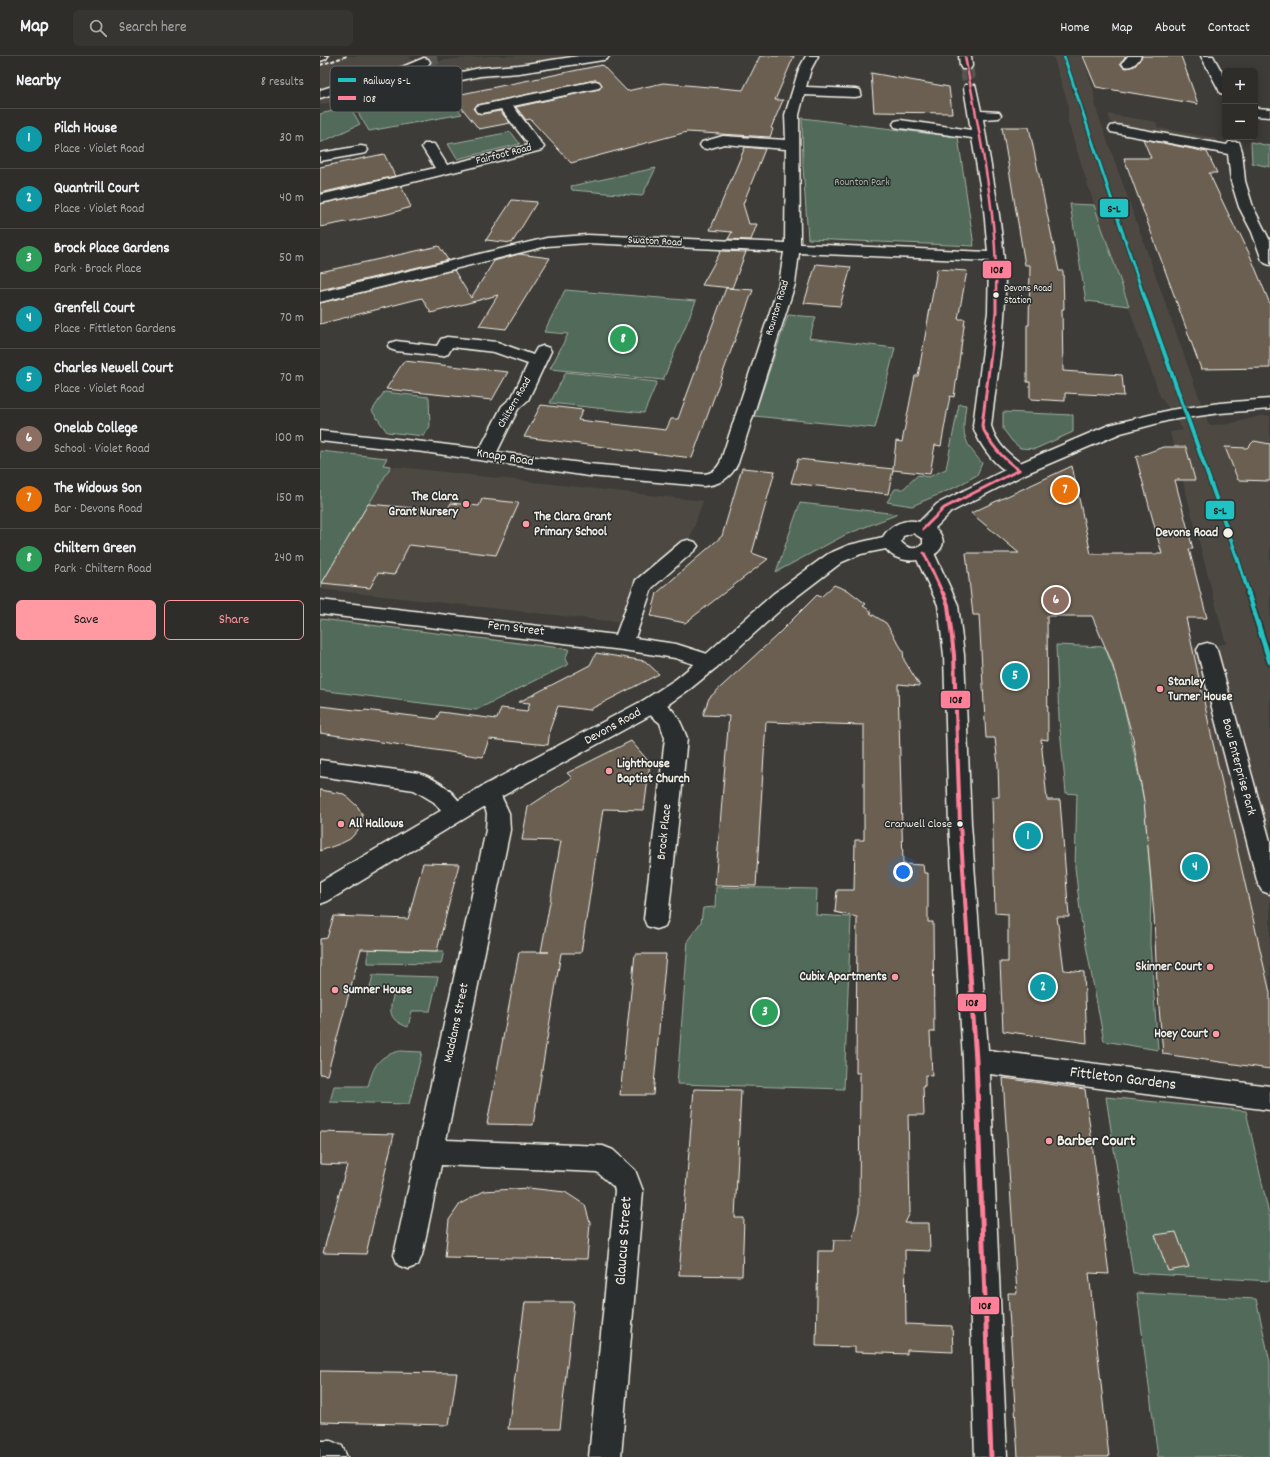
<!DOCTYPE html>
<html lang="en">
<head>
<meta charset="utf-8">
<style>
  body { margin:0; font-family:Dekko,sans-serif; background:#363532; color:#f1f3f6 }
  .controls { position:absolute; right:12px; top:12px; display:grid; overflow:hidden; border-radius:6px; box-shadow:0 2px 10px #0003 }
  .controls button { width:36px; height:36px; display:grid; place-items:center; padding:0; border:0; border-bottom:1px solid #494947; background:#2e2d2a; color:#f1f3f6; font:20px sans-serif }
  .you { position:absolute; left:583px; top:816px; width:14px; height:14px; margin:-10px; border:3px solid #fff; border-radius:50%; background:#1a73e8; box-shadow:0 0 0 6px #1a73e833 }
  .badge { display:grid; place-items:center; width:26px; height:26px; border-radius:50%; background:#ff9aa2; color:#fff; font-size:13px; font-weight:700 }
  .pin { position:absolute; translate:-50% -50%; border:2px solid #fff; box-shadow:0 1px 4px #0006 }
  .list { margin:0; padding:0; list-style:none }
  h2 { display:flex; justify-content:space-between; align-items:center; height:52px; margin:0; padding:0 16px; font-size:17px }
  h2 small { font-size:13px; font-weight:400; color:#a7a8a8 }
  .list li { display:grid; grid-template-columns:26px 1fr auto; gap:12px; align-items:center; box-sizing:border-box; height:60px; padding:0 16px; border-top:1px solid #494947 }
  .list b { display:block; font-size:15px; white-space:nowrap }
  .list p { margin:0; font-size:13px; white-space:nowrap; color:#a7a8a8 }
  .list em { font-size:13px; font-style:normal; color:#a7a8a8 }
  .actions { display:flex; gap:8px; padding:12px 16px }
  .actions a { flex:1; padding:9px 0; border:1px solid #ff9aa2; border-radius:6px; text-align:center; font-size:14px; color:#ff9aa2 }
  .actions .main { background:#ff9aa2; color:#111 }
  .icon { flex:none; width:22px; height:22px; fill:none; stroke:currentColor; stroke-width:2; stroke-linecap:round; stroke-linejoin:round }
  .map { position:relative; flex:none; width:950px; height:1401px; overflow:hidden }
  header { display:flex; align-items:center; gap:24px; box-sizing:border-box; height:56px; padding:0 20px; background:#2e2d2a; border-bottom:1px solid #494947 }
  header strong { font-size:19px }
  nav { display:flex; gap:22px; margin-inline-start:auto; font-size:14px }
  .search { width:280px; height:36px; background:#363532; display:flex; align-items:center; gap:10px; box-sizing:border-box; padding:0 14px; border-radius:6px; color:#a7a8a8; font-size:15px }
  main { display:flex }
  aside { flex:1; background:#2e2d2a }
  .map>svg:first-child { display:block }
</style>
</head>
<body>
<header>
<strong>Map</strong>
<div class="search"><svg class="icon" aria-label="search" viewBox="0 0 24 24"><circle cx="10" cy="10" r="6"/><path d="M15 15l6 6"/></svg>Search here</div>
<nav><a>Home</a><a>Map</a><a>About</a><a>Contact</a></nav>
</header>
<main>
<aside>
<h2>Nearby<small>8 results</small></h2>
<ul class="list">
<li><span class="badge" style="background:#0f9aa8">1</span><div><b>Pilch House</b><p>Place · Violet Road</p></div><em>30 m</em></li>
<li><span class="badge" style="background:#0f9aa8">2</span><div><b>Quantrill Court</b><p>Place · Violet Road</p></div><em>40 m</em></li>
<li><span class="badge" style="background:#2e9e5b">3</span><div><b>Brock Place Gardens</b><p>Park · Brock Place</p></div><em>50 m</em></li>
<li><span class="badge" style="background:#0f9aa8">4</span><div><b>Grenfell Court</b><p>Place · Fittleton Gardens</p></div><em>70 m</em></li>
<li><span class="badge" style="background:#0f9aa8">5</span><div><b>Charles Newell Court</b><p>Place · Violet Road</p></div><em>70 m</em></li>
<li><span class="badge" style="background:#8d6e63">6</span><div><b>Onelab College</b><p>School · Violet Road</p></div><em>100 m</em></li>
<li><span class="badge" style="background:#e8710a">7</span><div><b>The Widows Son</b><p>Bar · Devons Road</p></div><em>150 m</em></li>
<li><span class="badge" style="background:#2e9e5b">8</span><div><b>Chiltern Green</b><p>Park · Chiltern Road</p></div><em>240 m</em></li>
</ul>
<div class="actions"><a class="main">Save</a><a>Share</a></div>
</aside>
<div class="map">
<svg width="950" height="1401" viewBox="0 0 950 1401">
  <rect width="100%" height="100%" fill="#3d3c38"/>
  <filter id="ink" filterUnits="userSpaceOnUse"><feTurbulence type="fractalNoise" baseFrequency=".025" numOctaves="2"/><feDisplacementMap in="SourceGraphic" scale="8" xChannelSelector="R" yChannelSelector="G"/><feConvolveMatrix kernelMatrix="1 2 1 2 8 2 1 2 1" color-interpolation-filters="sRGB"/></filter>
  <g filter="url(#ink)">
    <g fill="#4d4943">
      <path d="M24 0H96L89 1 96 7 167 0H299L240 12 20 44 0 49V8Z"/>
      <path d="M733 0H762L773 32 776 53 889 369 909 368 940 360H950V937L893 687 872 591 906 588 850 376 863 374 840 340 818 278 769 133 748 66V48Z"/>
      <path d="M788 58 836 66 838 72 895 82 899 95 795 76Z"/>
      <path d="M71 410 383 445 368 488 297 566 0 533Z"/>
    </g>
    <g fill="#516b5a" stroke="#a2aea1">
      <path d="M125 37 142 58 49 75 37 55Z"/>
      <path d="M30 51 40 68 0 87V58Z"/>
      <path d="M482 62 638 81 654 190 488 183 483 111Z"/>
      <path d="M191 76 200 88 137 103 128 88Z"/>
      <path d="M931 86 950 90V111L932 107Z"/>
      <path d="M336 112 322 140 252 134 251 130Z"/>
      <path d="M750 148 774 149 809 250 766 245Z"/>
      <path d="M245 234 376 245 343 324 230 313 248 278 224 276Z"/>
      <path d="M468 259 496 261 489 282 575 292 555 372 434 360Z"/>
      <path d="M246 316 337 326 324 357 230 347Z"/>
      <path d="M64 336 109 341 110 370 104 380 67 376 52 355Z"/>
      <path d="M639 348 646 349C642 378 642 384 662 407L657 419 636 431 592 450 567 446 575 433H583L598 419 609 421 626 413Z"/>
      <path d="M683 356 753 359V376L715 393 700 392 692 385 683 373Z"/>
      <path d="M0 395 67 402 63 409 71 410 0 532Z"/>
      <path d="M480 447 578 458 525 479 456 516Z"/>
      <path d="M0 563 249 593 245 604 249 608 156 654 0 634Z"/>
      <path d="M736 589 785 591 797 623 807 664 824 745 831 828 830 887 838 994 784 985 761 863 755 811 757 738 746 737 739 662Z"/>
      <path d="M396 831 497 833 496 859 531 861 524 1033 357 1028 368 884 381 866 383 852 395 851Z"/>
      <path d="M48 893 117 895H124L121 908 48 907Z"/>
      <path d="M53 919 118 921 110 955H92L88 971C65 963 70 952 75 933L50 932Z"/>
      <path d="M80 995 102 996 89 1048 10 1046 14 1030H48C54 1009 58 1000 80 995Z"/>
      <path d="M786 1041 926 1055 950 1163V1225L813 1217Z"/>
      <path d="M817 1237 936 1243 950 1306V1401H838Z"/>
    </g>
    <g fill="#6a5f51" stroke="#f4f1e8">
      <path d="M440 0H474L455 44H463L451 72 453 73 450 81 367 76 251 107 210 63 206 64 196 51 279 33 282 30 279 25 275 24 157 49 154 54 157 57 162 58 180 55 190 67 159 73 132 40 282 9 307 35 343 27 423 34Z"/>
      <path d="M763 0H806L800 7 803 11 807 12 815 10 822 0H861L878 48 776 31Z"/>
      <path d="M551 17 629 31 632 57 554 56Z"/>
      <path d="M682 71H709L739 215H743L744 253H742L743 315 802 319 804 340 745 337V345L710 343V326H707V269H709L710 209H705Z"/>
      <path d="M823 83 887 96 897 117H889L917 176H919L929 197 950 248V312L881 313 804 102H831Z"/>
      <path d="M425 91 445 93 423 148 429 168H437L431 184 408 183 412 176 390 174Z"/>
      <path d="M64 98 75 120 0 137V111Z"/>
      <path d="M81 130 91 151 68 158 0 171V148Z"/>
      <path d="M192 144 217 146 192 187 166 184Z"/>
      <path d="M119 190 128 204 0 234V216Z"/>
      <path d="M401 195 426 196 412 232 382 229Z"/>
      <path d="M199 198 230 202 186 273 159 270 178 239 111 257 102 242 0 268V247L134 214 151 242 174 205Z"/>
      <path d="M496 208 531 211 520 250 484 247Z"/>
      <path d="M617 213 647 215 638 263H645L634 341 630 340 621 390 615 389 610 418 573 414 568 438 471 427 478 403 573 413 576 385 582 386 595 320H598Z"/>
      <path d="M406 232 433 234 372 402 204 381 221 349 263 354 258 364 346 374 351 363H358Z"/>
      <path d="M84 305 188 316 172 344 66 333Z"/>
      <path d="M934 385 950 388V425L918 424 905 391 927 392Z"/>
      <path d="M843 391H866L875 424H855L873 493H869L887 562H866L893 687 950 937V1013L843 998 837 928 834 860 824 745 813 685 814 686 792 607 772 560H727L728 684 721 683 727 744H740L749 861H737L744 914 764 916 767 987 683 975 680 906H688V858L675 857 672 741H679L678 709 675 682H666L659 559H653L646 497H699L651 457 752 410 771 498H842L816 401Z"/>
      <path d="M422 412 455 415 432 497 448 503 365 567 331 560 337 537 402 480Z"/>
      <path d="M162 443 199 447 176 499 89 489 74 519 58 517 50 532 2 527 48 448 127 455 131 447 159 450Z"/>
      <path d="M514 529 529 535 546 548 543 550 552 556 550 557 566 567 583 595 584 604 600 630 578 628 583 808 603 809 604 817H608V866H613L614 976H610L612 1020 605 1019V1030H603L604 1059H588L590 1157 585 1167H609L610 1195 585 1194 586 1268 632 1270 633 1296 587 1294V1298L535 1296V1291L496 1290 498 1195H513L514 1184H532L539 1155 540 1017H536L537 861 515 856 517 834H534L535 784H544V669L446 666 436 830 395 829 409 660 383 659 389 642 454 582 497 539 501 541Z"/>
      <path d="M276 597 325 605 339 618 269 654 238 650 230 673 228 689 169 683 163 701 0 677V650L44 655 45 654 116 663 120 656 177 663 181 652 207 655 210 647 199 646 270 609Z"/>
      <path d="M311 685 330 707 324 754 283 753 261 897H241L213 1069 167 1068 199 896H229H221L241 785 202 784 208 751 252 722 247 717Z"/>
      <path d="M0 734 24 738 38 751 42 758 43 766 39 773 30 783 22 787 0 795Z"/>
      <path d="M103 807 139 808 117 895 41 893 7 1019 0 1018V883L7 882 14 860 88 863Z"/>
      <path d="M315 898H346L333 1039H300Z"/>
      <path d="M683 1022 765 1033 789 1218 769 1217 789 1401H698L688 1237H697Z"/>
      <path d="M374 1033 421 1034 415 1162H424L422 1220 359 1219Z"/>
      <path d="M0 1076 74 1078 46 1198 3 1197 27 1109 0 1108Z"/>
      <path d="M208 1132 245 1136 265 1149 270 1167 267 1203 125 1201 129 1164 140 1148 164 1135Z"/>
      <path d="M856 1176 869 1211 848 1215 835 1179Z"/>
      <path d="M205 1246H254L240 1373H188Z"/>
      <path d="M0 1315 137 1317 129 1369 0 1366Z"/>
    </g>
    <g fill="none" stroke-linecap="round" stroke-linejoin="round">
      <g stroke="#585752" stroke-width="14" stroke-dasharray="14 7" stroke-linecap="butt">
        <path d="M104 6 121 0"/>
        <path d="M646 10 650 32"/>
      </g>
      <defs>
        <g id="minor">
          <path d="M0 0H8L6 3 0 5Z"/>
          <path d="M259 0H289L287 3 283 4 199 17 160 20 137 25 98 26 82 20 65 28 33 32 0 42V34L32 24 58 21 104 2 108 3 110 6 108 9 93 16 100 18 137 17 160 12 199 9Z"/>
          <path d="M486 0H498L491 13 486 31 535 33 540 34 541 37 540 40 535 41 484 39 479 59 480 188 668 196 664 153 652 82 580 72 575 71 573 68 575 65 580 64 651 74 644 32 645 29H655L656 32 661 55 679 56 681 59 679 62 663 63C672 120 685 176 685 234 685 279 676 325 671 370 677 389 689 399 705 410L708 414 705 418C682 424 659 389 653 370L668 256 669 205 479 197 475 228 418 407C411 422 400 429 383 430L269 420 104 396 0 385V375L104 386 160 393 182 350 192 341 208 308 174 296 132 291 128 298 122 300 76 295 70 293 68 290 70 287 76 285 117 290 121 283 127 281 177 286 213 299 217 292 223 290 229 292 231 295 208 344 198 353 177 396 269 408 383 418C391 418 396 414 400 407L459 228 464 196 267 187 227 190 0 246V236L227 182 267 179 465 187 466 93 404 88 387 93 382 92 380 89 382 86 403 80 466 84 465 59 479 13Z"/>
          <path d="M639 0H651L652 10 650 13H642L640 10Z"/>
          <path d="M808 0H821C817 7 812 12 804 10L802 7Z"/>
          <path d="M881 0H893L905 22V38L900 37 899 34Z"/>
          <path d="M275 25 279 26 281 29 279 32 193 50 224 91 222 94 56 135 0 147V139L115 112 102 91 104 88H114L127 109 209 89 181 53 162 57 157 56 155 53 157 50Z"/>
          <path d="M935 52 950 53V61L935 60Z"/>
          <path d="M796 69 907 89 909 86H919L922 95 925 125 933 151 950 185V209L945 207 942 204 932 176 919 151 911 125 908 98 791 76 789 73 791 70Z"/>
          <path d="M41 90 46 91 48 94 46 97 0 105V97Z"/>
          <path d="M368 484 375 486 378 490 375 494 332 532 315 582 356 588 397 601 400 606 397 611 390 613 355 602 303 594 0 558V544L296 579 316 524 361 486Z"/>
          <path d="M604 491 611 493 614 497 638 549 644 599 651 768 668 994 950 1030V1054L670 1018 687 1401H655L643 1004 629 768 624 599 618 549 594 497 597 493Z"/>
          <path d="M887 587 894 589 897 594 950 785V838L942 835 938 828 877 594 880 589Z"/>
          <path d="M332 641C353 648 360 663 367 682L348 863 345 870 336 873 327 870 324 863 345 682 340 667 324 654 321 649 324 644Z"/>
          <path d="M0 704 99 717C119 724 136 737 146 756L143 762 135 765 127 762 114 746 94 734 0 720Z"/>
          <path d="M169 728 177 731 189 757 190 774 126 1084 283 1090 293 1094 315 1114 323 1135 301 1401H269L295 1135 294 1131 277 1116 121 1109 102 1199 98 1209 88 1213 78 1209 74 1199 166 774 167 757 158 737 161 731Z"/>
          <path d="M0 1385H11L22 1390 27 1401H0Z"/>
        </g>
        <path id="major" d="M950 343V353L900 357 850 364 801 377 705 418 631 456 615 472C644 498 584 518 566 493L541 498 522 506 467 548 397 611 370 633 340 654 177 743 8 845 0 848V826L161 731 324 644 356 623 383 601 453 538 508 498 529 489 563 481C570 469 585 462 599 466L617 448 693 410 789 369 850 354 900 347ZM593 477 603 483V488C595 495 588 493 581 486L583 480Z"/>
      </defs>
      <use href="#minor" stroke="#f4f1e8" stroke-width="3"/>
      <use href="#major" stroke="#f4f1e8" stroke-width="3"/>
      <use href="#minor" fill="#2a2d2e" fill-rule="evenodd"/>
      <use href="#major" fill="#2a2d2e" fill-rule="evenodd"/>
      <path stroke="#f4f1e8" stroke-width="2" stroke-dasharray="4 2" stroke-linecap="butt" d="M0 9 27 0"/>
      <defs>
        <path id="bus-1-far3" d="M645 0C659 78 678 158 676 238"/>
        <g id="bus-1-far2">
          <path d="M676 237V256L662 370C670 389 682 402 699 414"/>
          <path d="M603 473 624 452 699 414"/>
          <path d="M604 497 623 538"/>
        </g>
        <path id="bus-1-far1" d="M623 537 628 549 634 599 640 768 650 919"/>
        <path id="bus-1" d="M650 918 656 1004 671 1401"/>
      </defs>
      <use href="#bus-1-far3" stroke="#2a2d2e" stroke-width="4.5"/>
      <use href="#bus-1-far2" stroke="#2a2d2e" stroke-width="5.5"/>
      <use href="#bus-1-far1" stroke="#2a2d2e" stroke-width="7"/>
      <use href="#bus-1" stroke="#2a2d2e" stroke-width="8"/>
      <use href="#bus-1-far3" stroke="#ff8098" stroke-width="2.5"/>
      <use href="#bus-1-far2" stroke="#ff8098" stroke-width="3"/>
      <use href="#bus-1-far1" stroke="#ff8098" stroke-width="4"/>
      <use href="#bus-1" stroke="#ff8098" stroke-width="5"/>
      <defs>
        <path id="rail-1-far2" d="M744 0 823 238"/>
        <path id="rail-1-far1" d="M823 237 917 501 929 538"/>
        <path id="rail-1" d="M928 537 950 606"/>
      </defs>
      <use href="#rail-1-far2" stroke="#2a2d2e" stroke-width="5"/>
      <use href="#rail-1-far1" stroke="#2a2d2e" stroke-width="6"/>
      <use href="#rail-1" stroke="#2a2d2e" stroke-width="8"/>
      <use href="#rail-1-far2" stroke="#20c3c1" stroke-width="3"/>
      <use href="#rail-1-far1" stroke="#20c3c1" stroke-width="4"/>
      <use href="#rail-1" stroke="#20c3c1" stroke-width="5"/>
    </g>
  </g>
  <g fill="#f4f1e8" stroke="#2a2d2e" stroke-width="1.5">
    <circle cx="676" cy="239" r="3.5"/>
    <circle cx="908" cy="477" r="5.5"/>
    <circle cx="640" cy="768" r="3.5"/>
  </g>
  <g fill="#ff9aa2" stroke="#2a2d2e" stroke-width="1.5">
    <circle cx="146" cy="448" r="4"/>
    <circle cx="206" cy="468" r="4"/>
    <circle cx="840" cy="633" r="4"/>
    <circle cx="289" cy="715" r="4"/>
    <circle cx="21" cy="768" r="4"/>
    <circle cx="890" cy="911" r="4"/>
    <circle cx="575" cy="921" r="4"/>
    <circle cx="15" cy="934" r="4"/>
    <circle cx="896" cy="978" r="4"/>
    <circle cx="729" cy="1085" r="4"/>
  </g>
  <g text-anchor="middle" dominant-baseline="central" stroke-width="3" stroke-linejoin="round" paint-order="stroke">
    <g font-size="10" fill="#f4f1e8" stroke="#2a2d2e" text-anchor="start">
      <text x="684" y="233">Devons Road<tspan x="684" dy="12">Station</tspan></text>
    </g>
    <g font-size="11" fill="#f4f1e8" stroke="#2a2d2e">
      <text transform="translate(184 99) rotate(-14)">Fairfoot Road</text>
      <text transform="translate(335 186) rotate(3)">Swaton Road</text>
      <text transform="translate(458 252) rotate(-73)">Rounton Road</text>
      <text transform="translate(195 347) rotate(-60)">Chiltern Road</text>
    </g>
    <g font-size="11" fill="#abb5a8" stroke="#2a2d2e">
      <text x="542" y="127">Rounton Park</text>
    </g>
    <g font-size="12" fill="#f4f1e8" stroke="#2a2d2e" text-anchor="end">
      <text x="632" y="768">Cranwell Close</text>
    </g>
    <g font-size="13" fill="#f4f1e8" stroke="#2a2d2e">
      <text transform="translate(185 402) rotate(9)">Knapp Road</text>
      <text transform="translate(196 573) rotate(7)">Fern Street</text>
      <text transform="translate(293 671) rotate(-29)">Devons Road</text>
      <text transform="translate(918 711) rotate(75)">Bow Enterprise Park</text>
      <text transform="translate(345 776) rotate(-84)">Brock Place</text>
      <text transform="translate(137 967) rotate(-78)">Maddams Street</text>
    </g>
    <g font-size="13" font-weight="bold" fill="#f4f1e8" stroke="#2a2d2e" text-anchor="start">
      <text x="138" y="441" text-anchor="end">The Clara<tspan x="138" dy="15">Grant Nursery</tspan></text>
      <text x="214" y="461">The Clara Grant<tspan x="214" dy="15">Primary School</tspan></text>
      <text x="848" y="626">Stanley<tspan x="848" dy="15">Turner House</tspan></text>
      <text x="297" y="708">Lighthouse<tspan x="297" dy="15">Baptist Church</tspan></text>
      <text x="29" y="768">All Hallows</text>
      <text x="882" y="911" text-anchor="end">Skinner Court</text>
      <text x="567" y="921" text-anchor="end">Cubix Apartments</text>
      <text x="23" y="934">Sumner House</text>
      <text x="888" y="978" text-anchor="end">Hoey Court</text>
    </g>
    <g font-size="13" font-weight="bold" fill="#f4f1e8" stroke="#2a2d2e" text-anchor="end">
      <text x="898" y="477">Devons Road</text>
    </g>
    <g font-size="16" fill="#f4f1e8" stroke="#2a2d2e">
      <text transform="translate(803 1023) rotate(7)">Fittleton Gardens</text>
      <text transform="translate(304 1185) rotate(-86)">Glaucus Street</text>
    </g>
    <g font-size="16" font-weight="bold" fill="#f4f1e8" stroke="#2a2d2e" text-anchor="start">
      <text x="737" y="1085">Barber Court</text>
    </g>
  </g>
  <rect x="10" y="10" width="132" height="46" rx="6" fill="#2a2d2e" stroke="#676866" stroke-width="1"/>
  <rect x="18" y="22" width="18" height="4" fill="#20c3c1"/>
  <rect x="18" y="40" width="18" height="4" fill="#ff8098"/>
  <g font-size="11" fill="#f4f1e8">
    <text x="43" y="28">Railway S-L</text>
    <text x="43" y="46">108</text>
  </g>
  <g stroke="#2a2d2e" stroke-width="1.5">
    <rect x="779" y="142" width="30" height="20" rx="4" fill="#20c3c1"/>
    <rect x="662" y="204" width="30" height="19" rx="4" fill="#ff8098"/>
    <rect x="885" y="444" width="30" height="20" rx="4" fill="#20c3c1"/>
    <rect x="620" y="634" width="31" height="19" rx="4" fill="#ff8098"/>
    <rect x="637" y="937" width="30" height="19" rx="4" fill="#ff8098"/>
    <rect x="650" y="1240" width="30" height="19" rx="4" fill="#ff8098"/>
  </g>
  <g font-size="11" text-anchor="middle" font-weight="bold" fill="#111">
    <text x="794" y="156">S-L</text>
    <text x="677" y="217">108</text>
    <text x="900" y="458">S-L</text>
    <text x="636" y="647">108</text>
    <text x="652" y="950">108</text>
    <text x="665" y="1253">108</text>
  </g>
</svg>
<div class="controls">
<button>+</button>
<button>−</button>
</div>
<div class="you"></div>
<div class="pin badge" style="left:708px;top:780px;background:#0f9aa8">1</div>
<div class="pin badge" style="left:723px;top:931px;background:#0f9aa8">2</div>
<div class="pin badge" style="left:445px;top:956px;background:#2e9e5b">3</div>
<div class="pin badge" style="left:875px;top:811px;background:#0f9aa8">4</div>
<div class="pin badge" style="left:695px;top:620px;background:#0f9aa8">5</div>
<div class="pin badge" style="left:736px;top:544px;background:#8d6e63">6</div>
<div class="pin badge" style="left:745px;top:434px;background:#e8710a">7</div>
<div class="pin badge" style="left:303px;top:283px;background:#2e9e5b">8</div>
</div>
</main>
</body>
</html>
